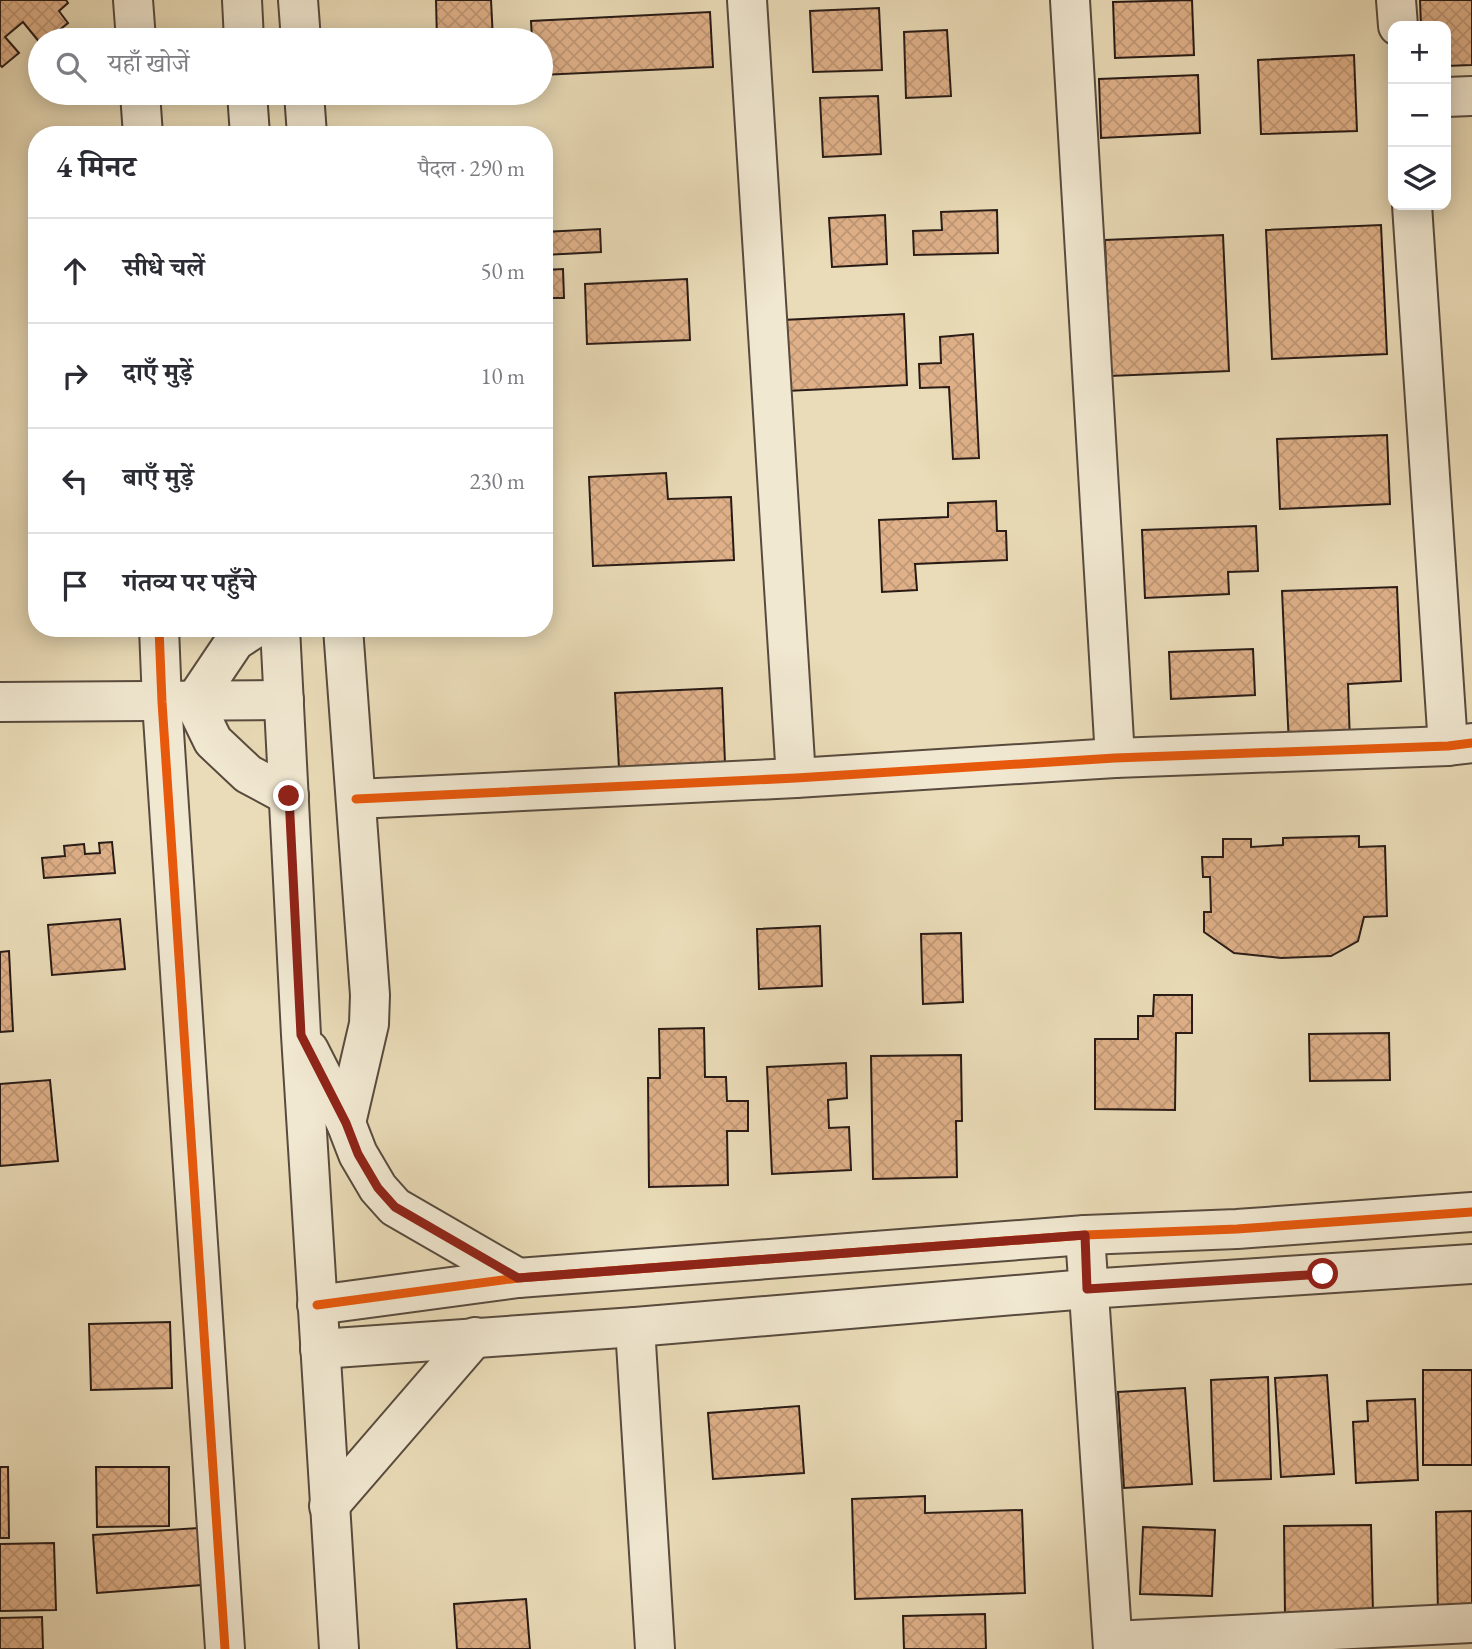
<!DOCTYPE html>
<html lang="hi">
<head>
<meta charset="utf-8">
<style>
  body { margin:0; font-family:"EB Garamond","Noto Serif Devanagari",serif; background:#f2f2f3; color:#2b2b33 }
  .controls { position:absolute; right:21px; top:21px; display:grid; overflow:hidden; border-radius:14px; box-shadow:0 4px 18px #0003 }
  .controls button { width:63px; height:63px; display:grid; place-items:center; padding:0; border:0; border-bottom:2px solid #e1e1e2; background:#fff; color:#2b2b33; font:35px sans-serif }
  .stop { position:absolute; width:21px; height:21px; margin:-16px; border:5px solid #8f2418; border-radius:50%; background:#fff }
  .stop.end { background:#8f2418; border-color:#fff; box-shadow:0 2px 7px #0008 }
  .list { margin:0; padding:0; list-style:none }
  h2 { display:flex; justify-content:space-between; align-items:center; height:91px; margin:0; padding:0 28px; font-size:30px }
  h2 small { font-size:23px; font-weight:400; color:#7c7c81 }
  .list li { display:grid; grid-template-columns:46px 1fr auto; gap:21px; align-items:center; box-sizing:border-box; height:105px; padding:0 28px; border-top:2px solid #e1e1e2 }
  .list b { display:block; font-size:26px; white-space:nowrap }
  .list em { font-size:23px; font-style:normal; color:#7c7c81 }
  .icon { flex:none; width:38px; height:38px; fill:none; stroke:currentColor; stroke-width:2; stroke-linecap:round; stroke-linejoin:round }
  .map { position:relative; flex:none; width:1472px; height:1649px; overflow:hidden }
  .search { position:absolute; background:#fff; box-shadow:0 4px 18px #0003; left:28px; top:28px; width:525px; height:77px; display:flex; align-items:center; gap:18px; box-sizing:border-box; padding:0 24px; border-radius:38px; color:#7c7c81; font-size:26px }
  .panel { position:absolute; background:#fff; box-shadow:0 4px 18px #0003; left:28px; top:126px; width:525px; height:511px; border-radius:28px }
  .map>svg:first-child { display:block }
</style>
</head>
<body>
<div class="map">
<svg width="1472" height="1649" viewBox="0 0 1472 1649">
  <defs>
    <pattern id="building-cross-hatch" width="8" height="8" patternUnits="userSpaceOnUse" patternTransform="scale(1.75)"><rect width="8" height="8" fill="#e0b189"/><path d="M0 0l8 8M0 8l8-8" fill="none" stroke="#c09876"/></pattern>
  </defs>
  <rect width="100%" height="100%" fill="#eadcb8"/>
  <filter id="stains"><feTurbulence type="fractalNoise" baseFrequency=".00286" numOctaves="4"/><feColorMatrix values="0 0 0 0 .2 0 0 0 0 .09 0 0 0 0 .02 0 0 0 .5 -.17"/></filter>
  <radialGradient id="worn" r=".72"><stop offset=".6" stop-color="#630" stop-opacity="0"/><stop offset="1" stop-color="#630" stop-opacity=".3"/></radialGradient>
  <g fill="url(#building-cross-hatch)" stroke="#281b16" stroke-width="2">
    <path d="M0 0H66L68 3 59 11 68 23 47 40H40V43L23 22 5 37 19 53 2 67 0 65Z"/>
    <path d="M436 0H491L493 40H437Z"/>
    <path d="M1192 0 1194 55 1115 58 1113 2Z"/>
    <path d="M1420 0H1472V65L1446 66V26H1421Z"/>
    <path d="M879 8 882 70 813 72 810 11Z"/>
    <path d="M710 12 713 67 541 75V40H532L531 21Z"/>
    <path d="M947 30 951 96 906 98 904 32Z"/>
    <path d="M1354 55 1357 131 1261 134 1258 60Z"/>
    <path d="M1198 75 1200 133 1101 138 1099 79Z"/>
    <path d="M878 96 881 154 823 157 820 98Z"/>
    <path d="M997 210 998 253 914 255 913 231 942 230 941 212Z"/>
    <path d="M885 215 887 264 832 267 829 218Z"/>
    <path d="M1381 225 1387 354 1272 359 1266 230Z"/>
    <path d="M600 229 601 252 544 255V232Z"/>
    <path d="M1223 235 1229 371 1110 376 1105 240Z"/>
    <path d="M563 269 564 298H544V270Z"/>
    <path d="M687 279 690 340 587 344 585 284Z"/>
    <path d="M904 314 907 385 787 391 783 320Z"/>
    <path d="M973 334 979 458 953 459 949 387 920 388 919 364 941 363 940 337Z"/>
    <path d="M1387 435 1390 504 1280 509 1277 439Z"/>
    <path d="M666 473 668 499 731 497 734 560 593 566 589 477Z"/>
    <path d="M996 501 997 531H1006L1007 560 915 564 917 590 882 592 879 520 948 517V503Z"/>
    <path d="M1256 526 1258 571 1228 572 1229 594 1145 598 1142 530Z"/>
    <path d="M1397 587 1401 681 1348 684 1350 743 1289 746 1282 591Z"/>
    <path d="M1253 649 1255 695 1171 699 1169 652Z"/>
    <path d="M722 688 725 763 619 768 615 693Z"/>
    <path d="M1359 836V847L1385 846 1387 916 1364 917 1358 941 1331 956 1281 958 1234 953 1204 932V912H1211L1210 877H1203L1202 857H1223V839H1251V847L1283 845V838Z"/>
    <path d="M112 842 115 873 44 878 42 858 65 856 64 846 84 844 85 854 100 853 99 843Z"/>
    <path d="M120 919 125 969 52 975 48 925Z"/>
    <path d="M820 926 822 986 759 989 757 929Z"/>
    <path d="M961 933 963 1002 923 1004 921 934Z"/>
    <path d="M9 951 13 1031 0 1032V952Z"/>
    <path d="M1154 995H1192V1033H1176L1175 1110 1095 1109V1039H1138V1016H1153Z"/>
    <path d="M704 1028 705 1077H726L727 1101H748V1131H727L728 1185 649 1187 648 1078H660L659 1029Z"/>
    <path d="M1389 1033 1390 1080 1310 1081 1309 1034Z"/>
    <path d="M961 1055 962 1121H956L957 1177 873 1179 871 1056Z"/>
    <path d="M846 1063 847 1098 828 1100 829 1128 849 1127 851 1170 772 1174 767 1067Z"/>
    <path d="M50 1080 58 1161 0 1166V1084Z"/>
    <path d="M170 1322 172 1388 91 1390 89 1324Z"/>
    <rect x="1423" y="1370" width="49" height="95"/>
    <path d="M1327 1375 1334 1474 1281 1477 1275 1378Z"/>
    <path d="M1268 1377 1271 1479 1214 1481 1211 1380Z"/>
    <path d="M1185 1388 1192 1484 1124 1488 1118 1392Z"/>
    <path d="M1415 1399 1418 1480 1356 1483 1353 1422 1368 1421 1367 1401Z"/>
    <path d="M799 1406 804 1473 713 1479 708 1413Z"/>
    <path d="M0 1467H8L9 1538H0Z"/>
    <path d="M96 1467H169V1526L97 1527Z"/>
    <path d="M925 1496V1513L1022 1510 1025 1593 855 1599 852 1499Z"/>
    <path d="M1472 1511V1612L1438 1613 1436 1512Z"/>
    <path d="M1371 1525 1373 1614 1285 1615 1284 1526Z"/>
    <path d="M1143 1527 1215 1530 1212 1596 1140 1594Z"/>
    <path d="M198 1528 202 1585 97 1593 93 1535Z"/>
    <path d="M54 1543 56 1610 0 1611V1544Z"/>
    <path d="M526 1599 530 1649H457L454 1604Z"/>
    <path d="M985 1614 986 1649H904L903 1616Z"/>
    <path d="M42 1617 43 1649H0V1618Z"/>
  </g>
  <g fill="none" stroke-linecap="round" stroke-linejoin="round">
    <defs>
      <g id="minor">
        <path d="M133 0 136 40"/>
        <path d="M298 0 301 40"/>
        <path d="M747 0 796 778"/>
        <path d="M1070 0 1115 758"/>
        <path d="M1396 0 1398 26"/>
        <path d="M140 93 143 135"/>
        <path d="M304 93 307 135"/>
        <path d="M1446 97 1472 96"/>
        <path d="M1412 205 1448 746"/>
        <path d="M159 628 162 702 225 1649"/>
        <path d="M255 628 235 641 194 702 213 741 248 774 289 796"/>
        <path d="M343 628 370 995 369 1024 346 1123"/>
        <path d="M0 702 284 700"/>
        <path d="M356 799 796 778 1115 758 1448 746 1472 743"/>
        <path d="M1085 1235 1113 1649"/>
        <path d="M635 1327 655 1649"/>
        <path d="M1113 1641 1472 1623"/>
      </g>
      <g id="tertiary">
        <path d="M242 0 244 40"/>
        <path d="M247 93 250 135"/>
        <path d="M280 628 301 1035 339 1649"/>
        <path d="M309 1050 346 1123 358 1154 378 1188 395 1207 518 1278"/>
        <path d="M317 1305 518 1278 1085 1235 1237 1229 1472 1212"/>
        <path d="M320 1349 635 1327 1087 1289 1472 1264"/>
        <path d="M329 1506 475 1337"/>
      </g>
    </defs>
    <use href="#minor" stroke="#584b3e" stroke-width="42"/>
    <use href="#tertiary" stroke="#584b3e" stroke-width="42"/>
    <use href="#minor" stroke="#f1e8d1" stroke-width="38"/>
    <use href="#tertiary" stroke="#f1e8d1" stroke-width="38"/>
    <defs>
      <g id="cycleway">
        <path d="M159 628 162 702 225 1649"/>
        <path d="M356 799 796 778 1115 758 1448 746 1472 743"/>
        <path d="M317 1305 518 1278 1085 1235 1237 1229 1472 1212"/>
      </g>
    </defs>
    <use href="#cycleway" stroke="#f1e8d1" stroke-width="13"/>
    <use href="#cycleway" stroke="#e8590c" stroke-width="9"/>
  </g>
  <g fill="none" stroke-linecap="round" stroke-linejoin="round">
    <path stroke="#8f2418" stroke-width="9" d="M289 796 301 1035 346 1123 358 1154 378 1188 395 1207 518 1278 1085 1235 1087 1289 1323 1274"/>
  </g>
  <rect width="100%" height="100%" filter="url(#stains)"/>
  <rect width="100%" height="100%" fill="url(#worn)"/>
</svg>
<div class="controls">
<button>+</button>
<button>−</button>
<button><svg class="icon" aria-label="layers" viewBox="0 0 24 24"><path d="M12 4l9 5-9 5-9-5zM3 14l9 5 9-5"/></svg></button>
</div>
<div class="stop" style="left:1323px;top:1274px"></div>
<div class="stop end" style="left:289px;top:796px"></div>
<div class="search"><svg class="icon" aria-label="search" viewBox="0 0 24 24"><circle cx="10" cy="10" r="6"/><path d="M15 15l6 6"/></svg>यहाँ खोजें</div>
<section class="panel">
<h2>4 मिनट<small>पैदल · 290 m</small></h2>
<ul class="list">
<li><svg class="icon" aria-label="ahead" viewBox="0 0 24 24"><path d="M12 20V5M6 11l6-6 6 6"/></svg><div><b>सीधे चलें</b></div><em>50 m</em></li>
<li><svg class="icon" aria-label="right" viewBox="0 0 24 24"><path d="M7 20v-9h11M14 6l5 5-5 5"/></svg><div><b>दाएँ मुड़ें</b></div><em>10 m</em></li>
<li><svg class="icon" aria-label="left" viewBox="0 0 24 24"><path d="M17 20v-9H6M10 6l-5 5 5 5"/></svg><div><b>बाएँ मुड़ें</b></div><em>230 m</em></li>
<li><svg class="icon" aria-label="arrive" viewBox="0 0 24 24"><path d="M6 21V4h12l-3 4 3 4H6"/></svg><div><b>गंतव्य पर पहुँचे</b></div></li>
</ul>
</section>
</div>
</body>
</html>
